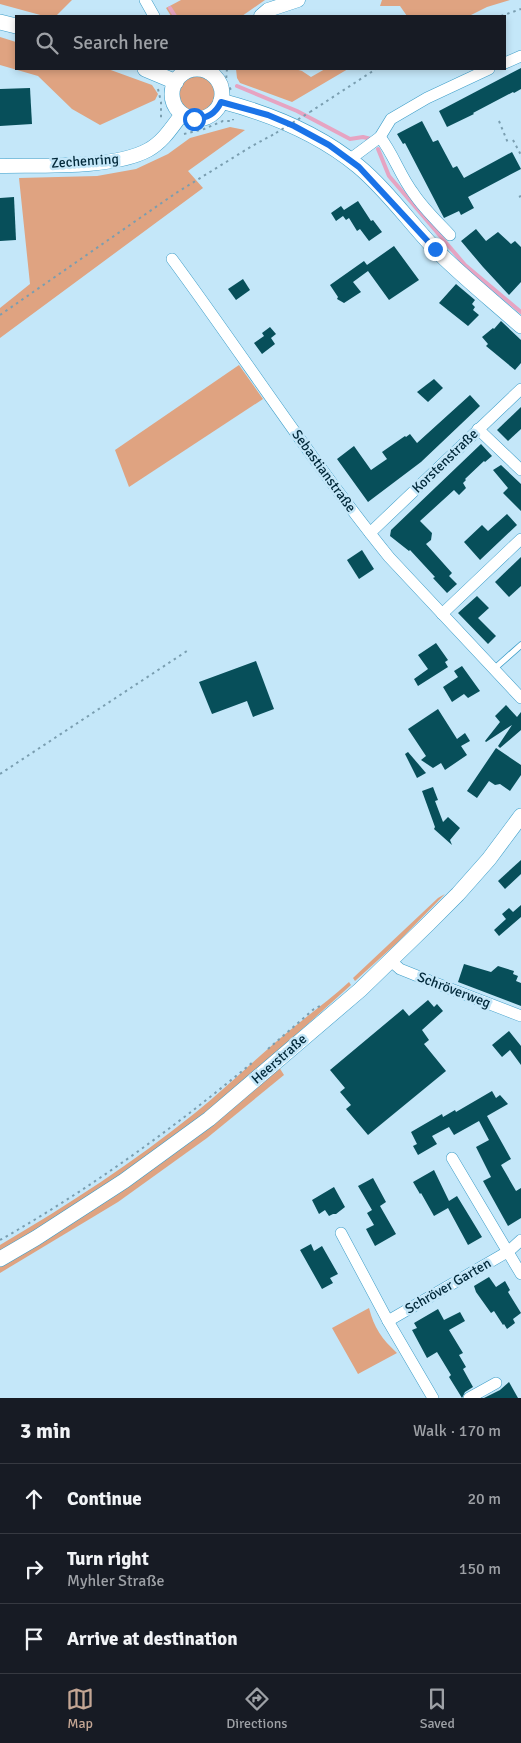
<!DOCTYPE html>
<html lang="en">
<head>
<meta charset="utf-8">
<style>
  body { margin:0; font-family:Signika,sans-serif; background:#20242c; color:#f1f3f6 }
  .stop { position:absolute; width:15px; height:15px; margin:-11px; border:4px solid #1a73e8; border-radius:50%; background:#fff }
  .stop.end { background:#1a73e8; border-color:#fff; box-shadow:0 1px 5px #0008 }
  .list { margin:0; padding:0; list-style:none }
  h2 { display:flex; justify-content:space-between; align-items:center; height:65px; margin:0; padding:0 20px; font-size:21px }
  h2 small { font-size:16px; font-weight:400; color:#9ea1a6 }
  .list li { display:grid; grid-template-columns:32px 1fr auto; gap:15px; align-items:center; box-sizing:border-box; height:70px; padding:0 20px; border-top:1px solid #363941 }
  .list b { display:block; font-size:19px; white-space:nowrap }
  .list p { margin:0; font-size:16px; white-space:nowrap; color:#9ea1a6 }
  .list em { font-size:16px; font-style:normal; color:#9ea1a6 }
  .icon { flex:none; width:28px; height:28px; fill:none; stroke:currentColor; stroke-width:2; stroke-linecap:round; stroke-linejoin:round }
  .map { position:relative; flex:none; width:521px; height:1398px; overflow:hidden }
  .search { position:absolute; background:#171b24; box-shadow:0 2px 8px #0003; left:15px; right:15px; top:15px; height:55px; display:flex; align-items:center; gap:12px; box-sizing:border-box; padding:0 18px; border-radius:0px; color:#9ea1a6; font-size:19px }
  .sheet { height:275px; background:#171b24 }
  nav { display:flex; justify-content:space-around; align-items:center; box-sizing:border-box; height:70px; border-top:1px solid #363941; background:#171b24; font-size:14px; color:#9ea1a6 }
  nav a { display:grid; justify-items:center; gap:2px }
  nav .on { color:#c4a694 }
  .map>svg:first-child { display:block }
</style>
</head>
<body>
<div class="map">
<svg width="521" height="1398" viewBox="0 0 521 1398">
  <rect width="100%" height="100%" fill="#c4e7f9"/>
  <g fill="#dfa381">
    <path d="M0 0H72L56 16H44L0 4Z"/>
    <path d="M181 0H265L242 16H171L166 8Z"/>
    <path d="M382 0H510L487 7 469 16H407L400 6H380Z"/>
    <path d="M0 37 16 42V69H108L152 85 158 94 155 100 100 125 72 109 38 76 0 65Z"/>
    <path d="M236 69H295L302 71 311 77 325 69H348L292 102 240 83 237 78Z"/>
    <circle cx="197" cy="94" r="18"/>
    <path d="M230 127 245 130 188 171 203 188 0 338V308L30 284 19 178 97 176 136 169 168 154 190 138Z"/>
    <path d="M239 365 263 399 129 487 115 450Z"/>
    <path d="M445 894 399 941 355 981 353 978 438 898Z"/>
    <path d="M349 982 351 985 228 1096 106 1187 0 1252V1245C68 1205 134 1162 195 1113 231 1084 263 1051 299 1023 316 1009 333 997 349 982Z"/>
    <path d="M279 1067 284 1075 207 1138 118 1202 0 1273V1265Z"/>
    <path d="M369 1308C374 1328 382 1339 397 1353L358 1374 332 1328Z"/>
  </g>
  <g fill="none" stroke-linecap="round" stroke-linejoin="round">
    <g stroke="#e6a4c2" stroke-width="4">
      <path d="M170 8 175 16"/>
      <path d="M237 86 297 111 350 139 363 137 371 139"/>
      <path d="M378 149 389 176 465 265 521 312"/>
    </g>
  </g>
  <g fill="#074f5a">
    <path d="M521 68V89L514 93 513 92 473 113 474 114 447 127 439 111Z"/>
    <path d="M30 88 32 124 0 126V89Z"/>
    <path d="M422 121 433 142 438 140 453 168 457 166 464 178 512 152 521 169 468 197 474 208 461 215 459 211 444 218 405 143 403 144 397 134Z"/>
    <path d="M14 197 16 240 0 241V198Z"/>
    <path d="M358 201 371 221 373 220 382 232 369 241 360 229 357 231 349 218 346 220 343 216 336 221 331 213 341 206 344 210Z"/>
    <path d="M476 229 486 241 498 232 511 244 515 241 521 247V282L509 295 483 267 461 241Z"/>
    <path d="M394 246 419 280 389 300 368 271 353 282 361 292 344 303 337 299 338 297 330 285 364 261 367 265Z"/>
    <path d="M243 279 250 290 236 300 228 289Z"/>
    <path d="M456 284 475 300 472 304 475 307 473 310 479 315 468 326 439 303Z"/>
    <path d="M501 321 521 340V363L515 370 486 346 488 344 482 337 493 328 494 329Z"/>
    <path d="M270 327 276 334 271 338 275 344 262 354 254 343 264 336 262 333Z"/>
    <path d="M434 379 443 388 428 402 417 392Z"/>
    <path d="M470 395 480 406 421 462 368 502 337 459 354 446 371 470 387 459 382 452 405 436 406 437 410 434 417 443Z"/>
    <path d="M521 407V429L508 441 497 430Z"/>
    <path d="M481 444 492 456 485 462 484 461 465 479 466 480 463 483 466 488 459 495 454 490 420 521 432 533 431 540 426 544 452 573 449 576 457 584 447 593 433 578 435 577 410 550 409 551 390 536 391 530Z"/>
    <path d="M501 465 521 484V511L503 493 508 488 493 470Z"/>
    <path d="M507 514 517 525 480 560 464 542 482 525 488 531Z"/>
    <path d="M362 550 374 569 359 579 347 560Z"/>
    <path d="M521 557V586L509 597 495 582Z"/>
    <path d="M477 596 489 608 478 618 496 636 488 644 458 613Z"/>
    <path d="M436 643 448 660 445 662 448 667 418 686 414 679 428 669 418 655Z"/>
    <path d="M256 661 274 709 253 717 247 701 212 714 199 682Z"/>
    <path d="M462 666 480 691 468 698 464 694 452 702 443 687 458 677 454 671Z"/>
    <path d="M506 705 517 717 521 712V730L500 748 498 746 512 725 486 742 485 741 500 722 495 716Z"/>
    <path d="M438 709 457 739 465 733 470 741 461 746 467 755 445 770 441 763 433 768 421 760 426 756 408 729Z"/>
    <path d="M496 748 521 765V775L510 791 500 784 495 785 489 781 477 798 467 791Z"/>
    <path d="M408 752 426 773 417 778 405 754Z"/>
    <path d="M433 787 438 800 435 801 443 822 448 817 460 828 450 840 452 845 434 829 435 827 422 791Z"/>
    <path d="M521 860V874L505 889 498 881Z"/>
    <path d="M521 905V917L499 936 494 930 506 919 502 914 509 908 513 912Z"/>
    <path d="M464 964 491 972 498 966 514 971 513 974 518 976 516 981 521 983V1006L458 982Z"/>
    <path d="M428 1000 434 1007 437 1004 443 1011 422 1030 429 1040 424 1044 446 1071 368 1135 346 1109 351 1105 340 1092 345 1088 330 1070 403 1009 409 1016Z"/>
    <path d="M509 1031 521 1046V1065L510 1050 502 1057 492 1045Z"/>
    <path d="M492 1091 496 1098 500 1095 508 1104 487 1116 511 1159 501 1165 516 1191 521 1188V1218L508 1226 483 1181 491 1177 476 1147 489 1140 479 1121 454 1135 449 1127 432 1136 437 1144 418 1155 413 1146 417 1144 411 1132 442 1114 443 1117 455 1110 456 1112Z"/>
    <path d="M434 1170 449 1201 457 1196 482 1237 468 1245 448 1208 434 1216 421 1193 420 1194 413 1182Z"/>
    <path d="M373 1178 386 1202 380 1206 396 1234 375 1246 366 1229 374 1225 367 1213 372 1210 358 1186Z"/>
    <path d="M334 1187 345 1207 336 1214H333L329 1216 325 1210 319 1214 312 1200Z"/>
    <path d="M311 1244 314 1251 322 1246 338 1274 330 1278 333 1283 322 1289 300 1250Z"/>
    <path d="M489 1277 496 1287 505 1281 510 1290 508 1292 521 1313 513 1319 515 1323 507 1329 504 1324 503 1325 494 1311 491 1313 476 1292 474 1286Z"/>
    <path d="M438 1309 444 1320 460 1312 465 1321 449 1330 463 1353 459 1355 466 1367 463 1369 473 1387 465 1392 462 1398 449 1377 451 1375 437 1352 427 1358 412 1330 417 1328 414 1323Z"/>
    <path d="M509 1382 518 1398H484L500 1390Z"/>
  </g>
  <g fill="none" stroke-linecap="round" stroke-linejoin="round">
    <defs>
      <path id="service" d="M494 669 521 645"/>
      <g id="minor">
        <path d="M145 0 154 16"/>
        <path d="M505 63 521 56"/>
        <path d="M183 69 185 72"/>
        <path d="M380 137C394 155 400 176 414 194 424 209 438 222 450 235"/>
        <path d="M349 160 380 137 391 119 427 98 489 69"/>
        <path d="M172 259C245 358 312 462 389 557L521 698"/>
        <path d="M478 429 521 470"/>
        <path d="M370 533 521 389"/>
        <path d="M442 614 521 539"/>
        <path d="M390 960 400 969 425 979 521 1016"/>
        <path d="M452 1158 521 1274"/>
        <path d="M341 1233 388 1321 433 1398"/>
        <path d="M388 1321 509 1251 521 1240"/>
        <path d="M469 1398 496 1383"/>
      </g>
      <g id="tertiary">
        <path d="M261 16 268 10 298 0"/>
        <path d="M208 72 210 69"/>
        <path d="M0 166C41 165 113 169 148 150 163 142 172 127 182 114"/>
      </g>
      <g id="secondary">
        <path d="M0 22 16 26"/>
        <path d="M145 69 176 82"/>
        <circle cx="197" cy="94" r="25"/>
        <path d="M221 101C271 114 318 133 358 166 387 190 410 223 436 250 463 277 493 301 521 326"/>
        <path d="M0 1259 36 1238 124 1181 209 1119 360 990 428 924 458 894 489 859 521 816"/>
      </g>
    </defs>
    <use href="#service" stroke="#3c9dc8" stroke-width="7"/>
    <use href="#minor" stroke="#3c9dc8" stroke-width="12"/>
    <use href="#tertiary" stroke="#3c9dc8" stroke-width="15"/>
    <use href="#secondary" stroke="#3c9dc8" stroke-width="16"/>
    <g stroke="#7a9eb0" stroke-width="2" stroke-dasharray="2.5 4" stroke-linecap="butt">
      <path d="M501 16 521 9"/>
      <path d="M227 69 226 81 231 90"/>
      <path d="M158 89 161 102V118L163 120"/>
      <path d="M310 112 376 69"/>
      <path d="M499 121 508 143"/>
      <path d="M184 134 204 129 223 121H233V119"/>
      <path d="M513 140 521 155"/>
      <path d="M519 197 521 196"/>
      <path d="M0 315 176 193 252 146 276 133"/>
      <path d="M0 774 190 649"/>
      <path d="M268 1049 314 1009 320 1006"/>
      <path d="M0 1240C90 1189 174 1128 253 1062"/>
    </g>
    <use href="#service" stroke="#fff" stroke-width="5.5"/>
    <use href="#minor" stroke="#fff" stroke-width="11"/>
    <use href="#tertiary" stroke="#fff" stroke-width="14"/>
    <use href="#secondary" stroke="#fff" stroke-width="15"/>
    <path stroke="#7a9eb0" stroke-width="2" stroke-dasharray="2.5 4" stroke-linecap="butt" d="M276 133 310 112"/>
  </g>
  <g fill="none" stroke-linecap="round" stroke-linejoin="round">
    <path stroke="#1a73e8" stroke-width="6" d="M194 119C207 119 216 113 221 102L268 115 294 126 329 145 359 167 435 249"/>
  </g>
  <g text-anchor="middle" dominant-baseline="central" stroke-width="5" stroke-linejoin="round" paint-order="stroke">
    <g font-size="14" fill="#002839" stroke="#c4e7f9">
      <text transform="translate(85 161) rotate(-4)">Zechenring</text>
      <text transform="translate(445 461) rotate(-44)">Korstenstraße</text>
      <text transform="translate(324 471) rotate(54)">Sebastianstraße</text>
      <text transform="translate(454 990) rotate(21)">Schröverweg</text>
      <text transform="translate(279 1059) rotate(-41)">Heerstraße</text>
      <text transform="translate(448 1286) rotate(-30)">Schröver Garten</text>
    </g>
  </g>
</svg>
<div class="stop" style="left:194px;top:119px"></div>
<div class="stop end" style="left:435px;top:249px"></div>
<div class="search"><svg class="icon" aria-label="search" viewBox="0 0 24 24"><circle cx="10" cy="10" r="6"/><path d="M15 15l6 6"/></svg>Search here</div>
</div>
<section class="sheet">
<h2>3 min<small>Walk · 170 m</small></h2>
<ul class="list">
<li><svg class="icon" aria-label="ahead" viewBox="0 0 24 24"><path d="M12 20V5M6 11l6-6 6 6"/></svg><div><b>Continue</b></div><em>20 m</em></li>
<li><svg class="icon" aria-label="right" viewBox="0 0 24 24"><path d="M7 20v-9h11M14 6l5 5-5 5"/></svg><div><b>Turn right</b><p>Myhler Straße</p></div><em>150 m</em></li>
<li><svg class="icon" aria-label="arrive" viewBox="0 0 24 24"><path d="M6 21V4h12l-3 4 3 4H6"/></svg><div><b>Arrive at destination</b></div></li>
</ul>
</section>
<nav>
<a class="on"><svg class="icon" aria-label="map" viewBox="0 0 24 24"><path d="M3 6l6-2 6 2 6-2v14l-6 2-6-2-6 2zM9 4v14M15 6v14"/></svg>Map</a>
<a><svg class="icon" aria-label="directions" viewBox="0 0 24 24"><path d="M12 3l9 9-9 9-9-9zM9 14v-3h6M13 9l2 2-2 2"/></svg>Directions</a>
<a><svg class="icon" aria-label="saved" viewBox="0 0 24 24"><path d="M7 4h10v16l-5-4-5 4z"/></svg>Saved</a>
</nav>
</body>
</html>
